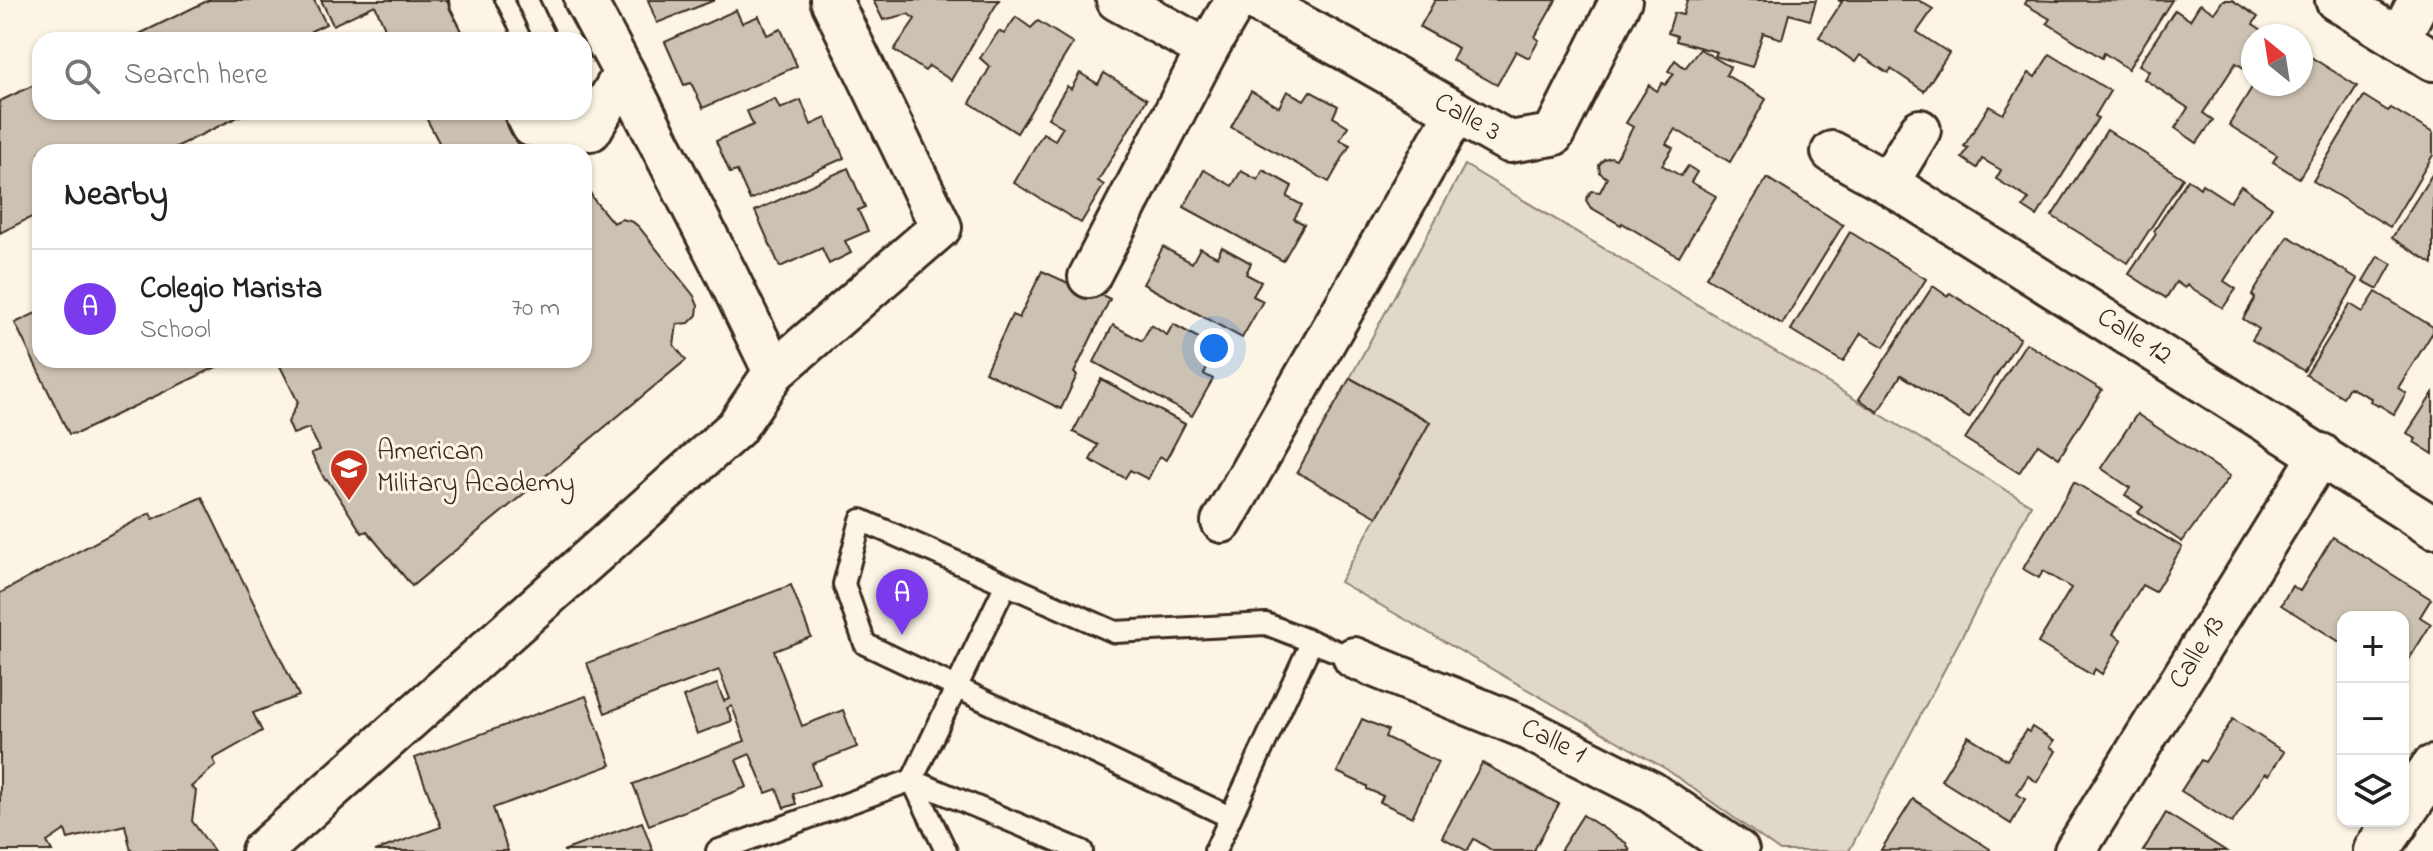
<!DOCTYPE html>
<html lang="en">
<head>
<meta charset="utf-8">
<style>
  body { margin:0; font-family:"Indie Flower",sans-serif; background:#f2f2f2; color:#222 }
  .controls { position:absolute; right:24px; bottom:24px; display:grid; overflow:hidden; border-radius:16px; box-shadow:0 2px 6px #0004 }
  .controls button { width:72px; height:72px; display:grid; place-items:center; padding:0; border:0; border-bottom:2px solid #e0e0e0; background:#fff; color:#222; font:40px sans-serif }
  .compass { position:absolute; left:2241px; top:24px; width:72px; height:72px; border-radius:50%; background:#fff; box-shadow:0 2px 6px #0004; rotate:330deg }
  .you { position:absolute; left:1214px; top:348px; width:28px; height:28px; margin:-20px; border:6px solid #fff; border-radius:50%; background:#1a73e8; box-shadow:0 0 0 12px #1a73e833 }
  .badge { display:grid; place-items:center; width:52px; height:52px; border-radius:50%; background:#7c3aed; color:#fff; font-size:26px; font-weight:700 }
  .pin { position:absolute; translate:-50% -66px; filter:drop-shadow(0 2px 4px #0008) }
  .pin::after { content:''; position:absolute; top:42px; width:28px; height:24px; background:inherit; clip-path:polygon(0 0,100% 0,50% 100%) }
  .list { margin:0; padding:0; list-style:none }
  h2 { display:flex; justify-content:space-between; align-items:center; height:104px; margin:0; padding:0 32px; font-size:34px }
  h2 small { font-size:26px; font-weight:400; color:#767676 }
  .list li { display:grid; grid-template-columns:52px 1fr auto; gap:24px; align-items:center; box-sizing:border-box; height:120px; padding:0 32px; border-top:2px solid #e0e0e0 }
  .list b { display:block; font-size:30px; white-space:nowrap }
  .list p { margin:0; font-size:26px; white-space:nowrap; color:#767676 }
  .list em { font-size:26px; font-style:normal; color:#767676 }
  .icon { flex:none; width:44px; height:44px; fill:none; stroke:currentColor; stroke-width:2; stroke-linecap:round; stroke-linejoin:round }
  .map { position:relative; flex:none; width:2433px; height:851px; overflow:hidden }
  .search { position:absolute; background:#fff; box-shadow:0 2px 6px #0004; left:32px; top:32px; width:560px; height:88px; display:flex; align-items:center; gap:20px; box-sizing:border-box; padding:0 28px; border-radius:24px; color:#767676; font-size:30px }
  .panel { position:absolute; background:#fff; box-shadow:0 2px 6px #0004; left:32px; top:144px; width:560px; height:224px; border-radius:24px }
  .map>svg:first-child { display:block }
</style>
</head>
<body>
<div class="map">
<svg width="2433" height="851" viewBox="0 0 2433 851">
  <rect width="100%" height="100%" fill="#fcf5e5"/>
  <filter id="ink" filterUnits="userSpaceOnUse"><feTurbulence type="fractalNoise" baseFrequency=".0125" numOctaves="2"/><feDisplacementMap in="SourceGraphic" scale="16" xChannelSelector="R" yChannelSelector="G"/><feConvolveMatrix kernelMatrix="1 2 1 2 8 2 1 2 1" color-interpolation-filters="sRGB"/></filter>
  <g filter="url(#ink)">
    <path fill="#e0d8c8" stroke="#8e8173" stroke-width="2" d="M1465 165 2031 505 1849 851H1780L1666 769 1340 582 1430 422 1350 378Z"/>
    <g fill="#ccc2b3" stroke="#3b2a1e" stroke-width="2">
      <path d="M209 0H314L326 24 311 31 315 40H127Z"/>
      <path d="M321 0H447L467 40H390L375 5 333 25Z"/>
      <path d="M648 0H715L657 23Z"/>
      <path d="M873 0H999L951 80 929 66 925 71 894 50 915 19 908 14 883 20Z"/>
      <path d="M1435 0H1556L1535 37 1539 40 1529 58 1516 51 1497 85 1452 60 1458 48 1420 27Z"/>
      <path d="M1687 0H1816L1810 20 1789 14 1782 39 1763 33 1752 67 1715 56 1717 52 1676 41 1677 36 1668 33 1674 13 1683 15Z"/>
      <path d="M1838 0H1918L1933 9 1917 32 1949 53 1924 91 1891 69 1888 73 1860 55 1855 62 1819 37 1842 2Z"/>
      <path d="M2027 0 2060 1 2172 0 2128 69 2104 53 2102 58 2047 23 2050 19 2025 4Z"/>
      <path d="M2223 0H2232L2258 17 2253 24 2271 36H2253V64L2248 71 2236 63 2203 113 2213 120 2197 143 2175 128 2188 108 2144 79 2149 71 2139 65 2175 10 2190 20 2200 4 2214 13Z"/>
      <path d="M736 10 742 23 759 16 767 35 781 29 797 66 703 108 691 83 684 85 665 42Z"/>
      <path d="M1016 17 1031 28 1038 21 1073 43 1017 133 970 103 990 67 980 58 999 31 1004 34Z"/>
      <path d="M1700 49 1730 67 1726 75 1766 99 1730 162 1675 129 1666 144 1673 148 1662 165 1681 176 1688 166 1697 172 1691 182 1716 196 1679 257 1622 223 1621 225 1590 207 1586 200 1591 191 1600 192 1607 178 1600 173 1599 165 1604 159 1611 157 1616 159 1633 127 1626 123 1649 85 1657 91 1662 83 1665 85 1674 74 1668 71 1675 60 1685 68Z"/>
      <path d="M2050 54 2110 91 2095 116 2098 118 2037 216 2023 207 2029 199 1996 179 2001 170 1982 159 1977 168 1962 158 1968 148 1964 146 1989 106 2003 114 2029 73 2035 77Z"/>
      <path d="M2306 54 2357 86 2299 178 2273 162 2277 155 2229 125 2254 84H2301V56L2304 58Z"/>
      <path d="M1080 73 1098 84 1104 73 1147 99 1098 181 1104 185 1081 223 1014 183 1043 133 1055 140 1063 127 1048 118 1067 86 1071 89Z"/>
      <path d="M40 82V112H248L166 152H40V213L0 233V101Z"/>
      <path d="M1251 91 1279 107 1287 91 1304 100 1310 91 1338 106 1333 117 1348 126 1340 140 1350 145 1329 182 1231 127Z"/>
      <path d="M2364 96 2388 111 2391 108 2433 133V155L2390 227 2313 181Z"/>
      <path d="M775 99 780 109 801 100 811 125 826 118 844 158 750 200 737 171 730 173 716 141 753 125 747 111Z"/>
      <path d="M423 112H502L521 152H444Z"/>
      <path d="M2107 130 2183 178 2128 263 2052 216Z"/>
      <path d="M848 168 865 207 858 210 868 231 845 241 851 253 829 264 822 248 780 267 755 211Z"/>
      <path d="M1204 170 1232 186 1241 171 1258 180 1263 170 1292 186 1287 197 1302 205 1294 219 1304 224 1283 261 1184 207Z"/>
      <path d="M2433 173V264L2392 238Z"/>
      <path d="M1767 178 1843 225 1782 324 1706 277Z"/>
      <path d="M2188 179 2200 188 2202 184 2230 202 2241 186 2272 207 2224 281 2236 289 2223 308 2187 285 2185 288 2176 282 2166 298 2129 274 2156 234 2154 231Z"/>
      <path d="M584 185H586L594 200 613 223 622 219 633 222 639 227 694 296 698 306 697 315 689 323 677 324 674 345 686 360 412 586 367 531 362 533 327 479 325 480 311 453 320 450 309 428 293 434 288 422 298 402 277 360H584Z"/>
      <path d="M1850 232 1926 279 1884 347 1861 333 1843 362 1791 330Z"/>
      <path d="M2288 236 2358 279 2304 371 2252 340 2259 329 2243 319 2255 298 2252 295Z"/>
      <path d="M1163 247 1192 263 1200 248 1217 257 1222 247 1251 263 1246 274 1261 282 1253 296 1263 301 1242 338 1143 284Z"/>
      <path d="M2378 256 2392 264 2378 289 2363 281Z"/>
      <path d="M1042 271 1070 284 1072 280 1110 299 1074 373 1077 375 1061 409 985 372 1012 315 1019 318Z"/>
      <path d="M1933 286 1947 296 1950 293 2020 338 1969 418 1901 375 1878 412 1859 399Z"/>
      <path d="M2376 292 2433 327V332L2398 388 2406 393 2394 414 2379 405 2378 406 2370 401 2371 398 2349 387 2343 397 2306 375 2350 304 2363 312Z"/>
      <path d="M40 311V360H224L225 363 78 433 69 434 15 323Z"/>
      <path d="M1173 324 1202 340 1196 351 1211 359 1204 374 1213 379 1192 416 1094 362 1113 325 1142 341 1151 325 1167 335Z"/>
      <path d="M2026 343 2102 390 2059 458 2038 444 2019 473 1965 439Z"/>
      <path d="M1350 378 1430 422 1377 517 1297 472Z"/>
      <path d="M1101 379 1185 424 1166 460 1160 456 1148 479 1130 470 1125 478 1090 460 1098 445 1073 432Z"/>
      <path d="M2433 393V454L2414 442 2416 439 2407 433Z"/>
      <path d="M2137 414 2230 476 2182 542 2138 512 2143 507 2125 495 2130 488 2101 468Z"/>
      <path d="M2074 482 2182 547 2155 592 2142 585 2113 634 2122 640 2102 674 2095 669 2092 675 2038 643 2071 588 2043 571 2039 578 2023 569Z"/>
      <path d="M202 497 299 696 253 713 262 731 213 759 216 765 191 787 196 791 192 821 214 851H131L125 825 68 839 65 830 47 842 52 851H0V593L150 513 153 519Z"/>
      <path d="M2333 537 2431 599 2420 617 2431 624 2403 669V617H2343V644L2281 605 2292 586 2300 591Z"/>
      <path d="M791 585 811 637 774 651 802 726 843 710 857 747 812 764 819 785 793 794 796 804 784 808 777 789 766 793 750 754 736 760 747 787 649 825 633 784 745 741 732 706 727 708 732 721 697 734 683 697 717 684 724 701 730 699 719 670 605 713 587 663Z"/>
      <path d="M586 696 611 765 493 808 508 851H375L441 827 415 758Z"/>
      <path d="M1362 719 1388 730 1385 737 1438 762 1412 817 1380 802 1383 796 1367 789V786L1337 772Z"/>
      <path d="M2233 719 2284 752 2269 775 2265 773 2232 823 2181 791 2201 760 2205 762Z"/>
      <path d="M2032 727 2054 741 2050 747 2056 751 2037 782 2028 776 2017 794 2025 799 2011 824 1941 780 1968 736 2007 760 2026 730 2029 732Z"/>
      <path d="M1482 763 1559 804 1534 850 1536 851H1493L1474 839 1467 851 1442 837Z"/>
      <path d="M1913 799 1990 849 1989 851 1881 850Z"/>
      <path d="M2166 813 2226 851H2143Z"/>
      <path d="M1583 815 1626 843 1630 851H1560Z"/>
      <path d="M642 822 653 851H563Z"/>
    </g>
    <g fill="none" stroke-linecap="round" stroke-linejoin="round">
      <defs>
        <g id="service">
          <path d="M527 0 546 40"/>
          <path d="M912 780 1006 584"/>
          <path d="M912 780 946 851"/>
          <path d="M1230 817 865 644 844 584 861 520 1115 632 1266 624 1354 658"/>
          <path d="M717 851 912 780 1082 851"/>
          <path d="M1215 851 1312 641"/>
        </g>
        <g id="minor">
          <path d="M470 0 490 40"/>
          <path d="M1117 0 1207 50"/>
          <path d="M1254 0 1343 48 1509 142 1553 135 1621 0"/>
          <path d="M2336 0 2433 60"/>
          <path d="M2399 39 2419 0"/>
          <path d="M525 112 532 126 591 130 624 73 585 0"/>
          <path d="M1832 152 1888 183 2433 527"/>
          <path d="M1888 183 1920 130"/>
          <path d="M1089 277 1207 50 1236 0"/>
          <path d="M774 372 941 227 831 0"/>
          <path d="M1222 522 1456 112"/>
          <path d="M1354 658 1521 726 1651 792 1738 851"/>
          <path d="M262 851 736 428 774 372 727 275 624 73"/>
          <path d="M2075 851 2321 454"/>
        </g>
        <g id="tertiary">
          <path d="M2403 812 2433 768"/>
          <path d="M2376 851 2397 821"/>
        </g>
      </defs>
      <use href="#service" stroke="#3b2a1e" stroke-width="26"/>
      <use href="#minor" stroke="#3b2a1e" stroke-width="46"/>
      <use href="#tertiary" stroke="#3b2a1e" stroke-width="50"/>
      <use href="#service" stroke="#fcf5e5" stroke-width="20"/>
      <use href="#minor" stroke="#fcf5e5" stroke-width="40"/>
      <use href="#tertiary" stroke="#fcf5e5" stroke-width="44"/>
    </g>
  </g>
  <defs>
    <symbol id="school-pin" viewBox="-11 -11 22 30"><path d="M0 17L-7.5 6A9.5 9.5 0 1 1 7.5 6Z" fill="#c8321e" stroke="#fcf5e5"/><path d="M0-5L7-2L0 1L-7-2ZM-4 1L0 2.5L4 1V4Q0 6-4 4Z" fill="#fff"/></symbol>
  </defs>
  <g fill-rule="evenodd">
    <use href="#school-pin" x="327" y="446" width="44" height="60"/>
  </g>
  <g text-anchor="middle" dominant-baseline="central" stroke-width="6" stroke-linejoin="round" paint-order="stroke">
    <g font-size="28" fill="#3b2a1e" stroke="#fcf5e5">
      <text transform="translate(1467 118) rotate(29)">Calle 3</text>
      <text transform="translate(2134 337) rotate(32)">Calle 12</text>
      <text transform="translate(2198 653) rotate(-58)">Calle 13</text>
      <text transform="translate(1553 742) rotate(26)">Calle 1</text>
    </g>
    <g font-size="28" fill="#3b2a1e" stroke="#fcf5e5" text-anchor="start">
      <text x="377" y="452">American<tspan x="377" dy="32">Military Academy</tspan></text>
    </g>
  </g>
</svg>
<div class="controls">
<button>+</button>
<button>−</button>
<button><svg class="icon" aria-label="layers" viewBox="0 0 24 24"><path d="M12 4l9 5-9 5-9-5zM3 14l9 5 9-5"/></svg></button>
</div>
<svg class="compass" viewBox="-18 -18 36 36"><path d="M0-13l5 13h-10z" fill="#e53935"/><path d="M0 13l5-13h-10z" fill="#767676"/></svg>
<div class="you"></div>
<div class="pin badge" style="left:902px;top:635px">A</div>
<div class="search"><svg class="icon" aria-label="search" viewBox="0 0 24 24"><circle cx="10" cy="10" r="6"/><path d="M15 15l6 6"/></svg>Search here</div>
<section class="panel">
<h2>Nearby<small></small></h2>
<ul class="list">
<li><span class="badge">A</span><div><b>Colegio Marista</b><p>School</p></div><em>70 m</em></li>
</ul>
</section>
</div>
</body>
</html>
